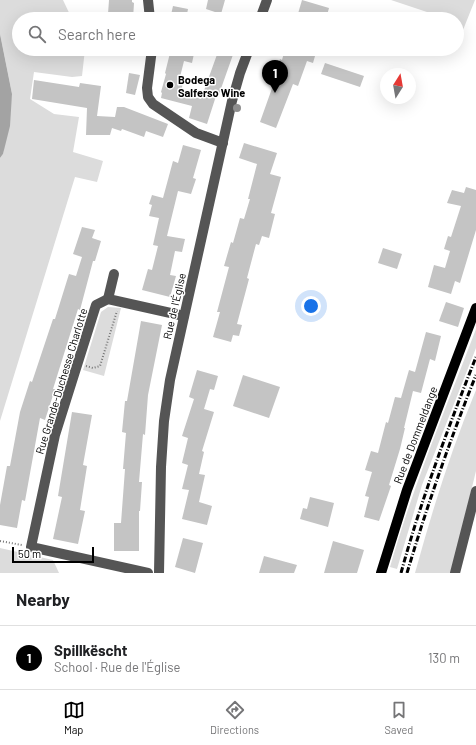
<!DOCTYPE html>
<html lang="en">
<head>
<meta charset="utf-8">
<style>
  body { margin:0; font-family:Barlow,sans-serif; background:#f6f6f6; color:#202124 }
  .compass { position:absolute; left:380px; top:68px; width:36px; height:36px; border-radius:50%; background:#fff; box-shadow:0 4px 16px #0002; rotate:11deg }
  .scale { position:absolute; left:12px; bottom:10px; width:82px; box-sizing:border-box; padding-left:4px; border:2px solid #000; border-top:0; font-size:11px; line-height:14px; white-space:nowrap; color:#000; -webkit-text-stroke:3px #fff; paint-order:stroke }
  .you { position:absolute; left:311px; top:306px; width:14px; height:14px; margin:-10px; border:3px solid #fff; border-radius:50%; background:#1a73e8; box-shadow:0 0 0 6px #1a73e833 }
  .badge { display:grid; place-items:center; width:26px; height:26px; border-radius:50%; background:#000; color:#fff; font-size:13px; font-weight:700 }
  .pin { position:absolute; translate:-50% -33px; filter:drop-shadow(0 1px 2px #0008) }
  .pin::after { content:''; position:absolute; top:21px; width:14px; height:12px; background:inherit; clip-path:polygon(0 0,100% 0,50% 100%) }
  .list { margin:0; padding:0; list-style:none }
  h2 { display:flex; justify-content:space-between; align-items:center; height:52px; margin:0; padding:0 16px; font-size:17px }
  h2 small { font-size:13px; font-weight:400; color:#757577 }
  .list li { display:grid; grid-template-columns:26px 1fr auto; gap:12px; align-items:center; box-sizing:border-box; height:64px; padding:0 16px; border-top:1px solid #e0e0e0 }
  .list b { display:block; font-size:15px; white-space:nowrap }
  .list p { margin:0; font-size:13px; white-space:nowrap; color:#757577 }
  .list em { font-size:13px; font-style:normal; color:#757577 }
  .icon { flex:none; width:22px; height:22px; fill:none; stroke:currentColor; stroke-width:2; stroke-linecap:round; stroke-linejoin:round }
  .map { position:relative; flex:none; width:476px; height:573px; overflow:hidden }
  .search { position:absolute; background:#fff; box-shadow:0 4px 16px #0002; left:12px; right:12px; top:12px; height:44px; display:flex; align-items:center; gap:10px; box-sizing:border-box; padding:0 14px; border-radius:22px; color:#757577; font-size:15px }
  .sheet { height:116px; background:#fff }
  nav { display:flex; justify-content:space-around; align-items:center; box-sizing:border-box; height:56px; border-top:1px solid #e0e0e0; background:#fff; font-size:11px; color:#757577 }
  nav a { display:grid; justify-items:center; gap:2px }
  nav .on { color:#000 }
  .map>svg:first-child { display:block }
</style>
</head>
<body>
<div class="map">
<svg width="476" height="573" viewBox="0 0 476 573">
  <rect width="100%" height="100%" fill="#fff"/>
  <g fill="#dcdcdc">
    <path d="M0 0H63L72 19H19V49H85L82 76 72 77 34 72 30 99 54 114 79 117 73 152 103 161 97 182 75 177 0 421V158L3 154 12 94 0 34Z"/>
    <path d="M391 0H475L463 30 457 28V19H433L426 16 427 12Z"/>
    <path d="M108 307 121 308 104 376 83 370 101 312Z"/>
    <path d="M476 329V348L422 485 397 569 390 567C413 486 446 408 476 329Z"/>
    <path d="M476 390V471L451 573H415C432 511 451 450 476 390Z"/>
    <path d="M0 548 53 560 59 573H0Z"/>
  </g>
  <path fill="#a3a3a3" d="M0 34 12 94 10 126 3 154 0 158Z"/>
  <g fill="#c4c4c4">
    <path d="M109 0H132V2L134 3 133 19H112V14H108Z"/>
    <path d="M208 0H225L221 14 206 9Z"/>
    <path d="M302 0 329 8 326 19H303L297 17Z"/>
    <path d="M173 6 188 9 186 19H170Z"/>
    <path d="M171 49H195L192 63 184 61 180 77 184 78 181 92 201 99 219 49H235L218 97 216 96 207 124 189 118 192 106 161 98 162 93 161 92 166 74 165 73Z"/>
    <path d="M285 49H317L313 63 307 61 298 86 293 84 276 128 260 122 276 77 273 76 280 59 282 60Z"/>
    <path d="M325 63 364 76 360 87 321 74Z"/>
    <path d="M129 73 140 75 135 95 126 93Z"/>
    <path d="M34 80 79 87 80 83 101 86 97 116 115 117 117 107H124L168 124 163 137 146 131 144 137 122 129 121 131 112 128 110 135H86L87 108 32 99Z"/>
    <path d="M244 143 277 153 270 174 281 177 271 213 275 214 269 238 262 236 259 245 256 244 247 278 249 279 237 324 242 325 239 336 233 335 231 342 213 337 220 312H217L229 267 224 266 231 242 233 243 240 218 244 219 250 199H248L257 164 239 158Z"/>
    <path d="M183 145 201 150 193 178 196 179 191 194 178 191 167 236 185 239 182 252 175 251 170 275 176 276 170 297 142 290 148 269 152 270 158 246 153 245 159 218 149 216 152 205 149 204 152 195 163 198 173 161 178 163Z"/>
    <path d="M466 187 476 190V230L460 283 455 281 451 294 428 287 434 265 445 268 450 251 444 249 448 236 451 237 461 206 447 203 452 190 464 193Z"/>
    <path d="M82 227 95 230 92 238 101 241 95 261H93L80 310 78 309 53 389H55L45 420 40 418 25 501 22 500 17 528 0 525V505L7 466H10L20 412 30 381 32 382 53 319H55L69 274 76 276 82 257 73 254Z"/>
    <path d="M383 248 402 254 397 269 378 263Z"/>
    <path d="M446 302 464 308 458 327 439 321Z"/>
    <path d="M141 321 162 325 148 395 145 435 143 434 139 482H142L140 511H139V551H114V523H121L125 469H123L126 433 122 432 125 401H127Z"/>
    <path d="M426 332 441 336 435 361 430 359 421 393 413 391 404 428H405L400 449 389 485 391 486 379 521 364 517 369 497 365 496 372 472 365 470 371 451 378 453 386 422 388 423 395 397 401 398 409 370 415 372Z"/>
    <path d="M197 370 218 376 214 390 210 389 204 409 214 412 202 451 204 452 199 474 205 475 199 502 212 506 207 525 182 519 189 490 182 489 188 465 182 463 188 438 182 436 194 399 189 397Z"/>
    <path d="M243 375 280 387 269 418 233 406Z"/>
    <path d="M72 412 92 415 83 465 87 466 80 510 85 511 78 544 53 539 62 497 58 496Z"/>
    <path d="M310 497 334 503 328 527 300 519 303 508 307 509Z"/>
    <path d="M183 538 203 543 195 573 175 567Z"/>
    <path d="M333 541 364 550 357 573H324Z"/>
    <path d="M264 556 297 565 294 573H259Z"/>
  </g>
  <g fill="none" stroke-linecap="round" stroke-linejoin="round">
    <g stroke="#777" stroke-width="2" stroke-dasharray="1 2" stroke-linecap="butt">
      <path d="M86 366 93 368 100 366 117 311"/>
      <path d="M0 541 22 545"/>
    </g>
    <g stroke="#555" stroke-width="10">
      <path d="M148 0 150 19"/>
      <path d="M260 19 267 0"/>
      <path d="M152 49 147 88 148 97 153 104 196 133 223 143"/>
      <path d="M108 299 114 274"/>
      <path d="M148 573 31 547 55 435 96 305 108 299 184 316"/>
      <path d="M159 573 161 467 164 421 170 380 232 101 240 73 249 49"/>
      <path d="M455 573 476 491"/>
    </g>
    <path stroke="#000" stroke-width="10" d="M381 573 407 490 476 308"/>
    <g stroke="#000" stroke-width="3" stroke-dasharray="6 2 1 2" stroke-linecap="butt">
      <path d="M401 573C421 500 448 428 476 357"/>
      <path d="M407 573C427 506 450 440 476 375"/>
    </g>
  </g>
  <circle fill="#8f8f8f" cx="237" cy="108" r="4"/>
  <circle fill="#000" stroke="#fff" stroke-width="1.5" cx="170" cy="85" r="4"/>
  <g text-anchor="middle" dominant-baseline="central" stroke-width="3" stroke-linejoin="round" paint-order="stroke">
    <g font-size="11" font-weight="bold" fill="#000" stroke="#fff" text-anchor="start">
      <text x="178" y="79">Bodega<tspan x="178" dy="13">Salferso Wine</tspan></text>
    </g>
    <g font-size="11" fill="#000" stroke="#fff">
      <text transform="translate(174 306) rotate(-77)">Rue de l'Église</text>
      <text transform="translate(61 381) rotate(-73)">Rue Grande-Duchesse Charlotte</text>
      <text transform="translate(415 435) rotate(-69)">Rue de Dommeldange</text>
    </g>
  </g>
</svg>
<svg class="compass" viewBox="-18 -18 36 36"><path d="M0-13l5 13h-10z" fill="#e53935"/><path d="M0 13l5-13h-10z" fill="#757577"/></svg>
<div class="scale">50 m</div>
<div class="you"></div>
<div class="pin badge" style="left:275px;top:93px">1</div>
<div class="search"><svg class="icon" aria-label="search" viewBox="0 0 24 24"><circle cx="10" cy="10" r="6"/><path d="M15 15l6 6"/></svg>Search here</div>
</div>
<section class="sheet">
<h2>Nearby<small></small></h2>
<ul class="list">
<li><span class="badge">1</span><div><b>Spillkëscht</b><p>School · Rue de l'Église</p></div><em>130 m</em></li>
</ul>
</section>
<nav>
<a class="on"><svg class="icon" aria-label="map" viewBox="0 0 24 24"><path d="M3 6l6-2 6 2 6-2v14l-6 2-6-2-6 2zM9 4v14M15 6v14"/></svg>Map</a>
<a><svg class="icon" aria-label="directions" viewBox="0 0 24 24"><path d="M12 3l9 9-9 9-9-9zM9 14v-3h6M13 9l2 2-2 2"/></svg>Directions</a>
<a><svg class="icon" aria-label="saved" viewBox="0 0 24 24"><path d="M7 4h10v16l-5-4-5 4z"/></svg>Saved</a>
</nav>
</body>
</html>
